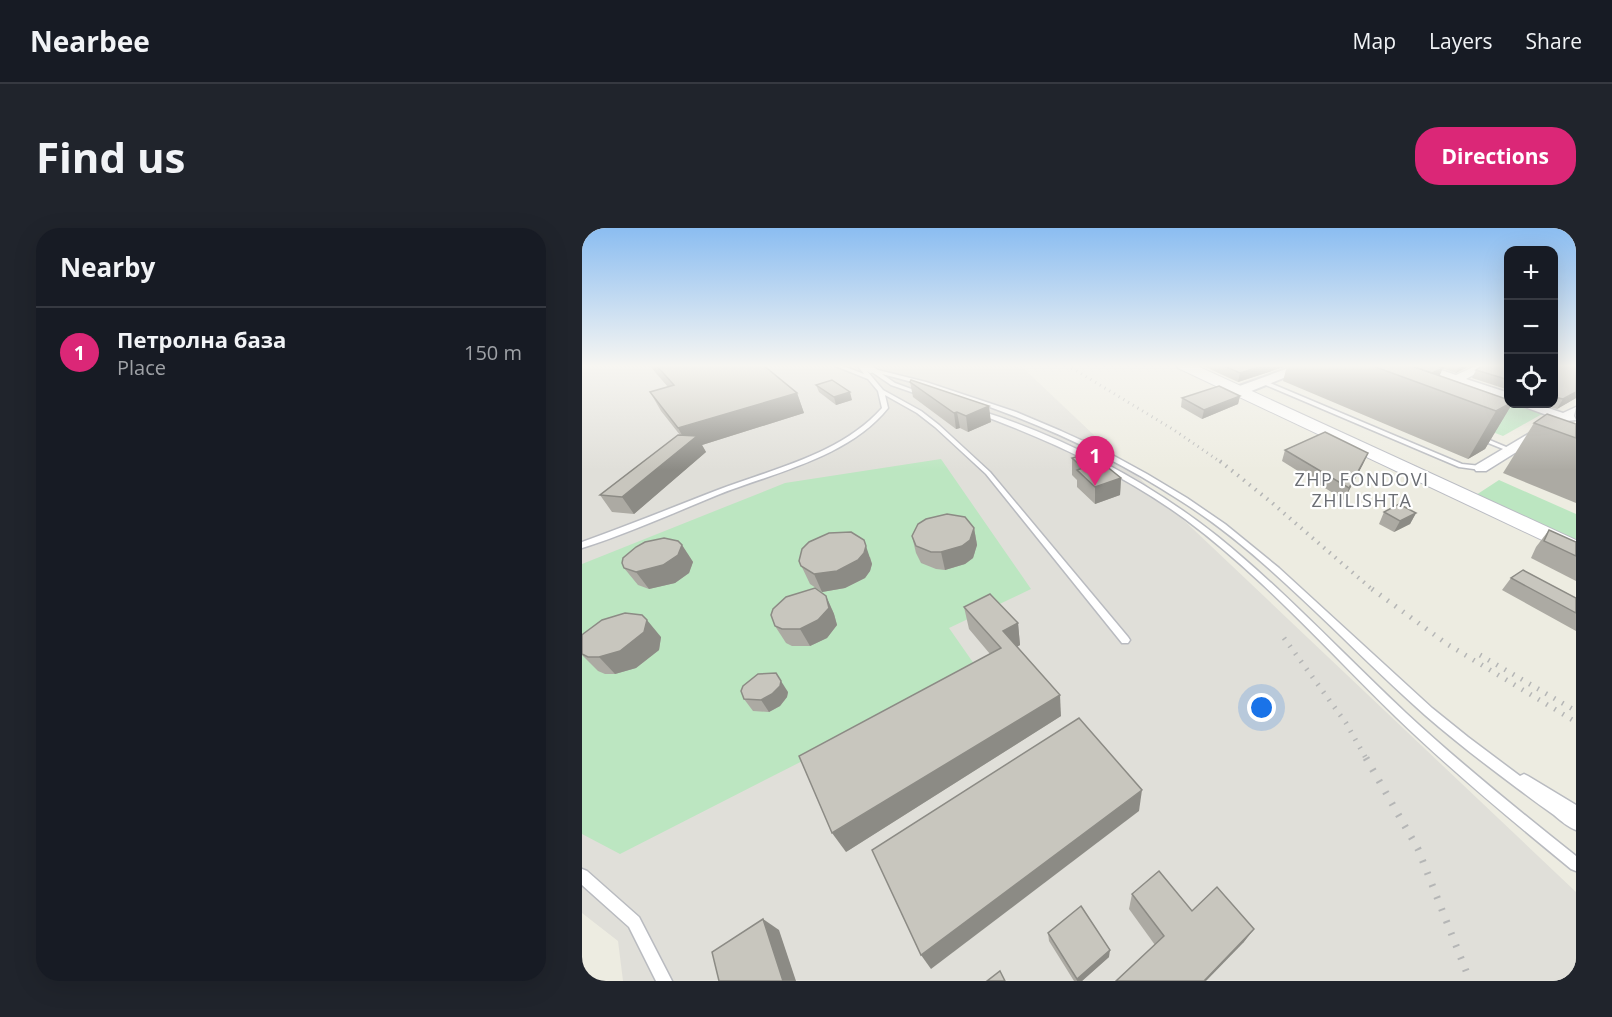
<!DOCTYPE html>
<html lang="en">
<head>
<meta charset="utf-8">
<style>
  body { margin:0; font-family:"Open Sans",sans-serif; background:#20242c; color:#f1f3f6 }
  .controls { position:absolute; right:18px; top:18px; display:grid; overflow:hidden; border-radius:12px; box-shadow:0 6px 24px #0002 }
  .controls button { width:54px; height:54px; display:grid; place-items:center; padding:0; border:0; border-bottom:2px solid #363941; background:#171b24; color:#f1f3f6; font:30px sans-serif }
  .you { position:absolute; left:680px; top:480px; width:21px; height:21px; margin:-15px; border:4px solid #fff; border-radius:50%; background:#1a73e8; box-shadow:0 0 0 9px #1a73e833 }
  .badge { display:grid; place-items:center; width:39px; height:39px; border-radius:50%; background:#db2777; color:#fff; font-size:20px; font-weight:700 }
  .pin { position:absolute; translate:-50% -50px; filter:drop-shadow(0 2px 3px #0008) }
  .pin::after { content:''; position:absolute; top:32px; width:21px; height:18px; background:inherit; clip-path:polygon(0 0,100% 0,50% 100%) }
  .list { margin:0; padding:0; list-style:none }
  h2 { display:flex; justify-content:space-between; align-items:center; height:78px; margin:0; padding:0 24px; font-size:26px }
  h2 small { font-size:20px; font-weight:400; color:#9ea1a6 }
  .list li { display:grid; grid-template-columns:39px 1fr auto; gap:18px; align-items:center; box-sizing:border-box; height:90px; padding:0 24px; border-top:2px solid #363941 }
  .list b { display:block; font-size:22px; white-space:nowrap }
  .list p { margin:0; font-size:20px; white-space:nowrap; color:#9ea1a6 }
  .list em { font-size:20px; font-style:normal; color:#9ea1a6 }
  .icon { flex:none; width:33px; height:33px; fill:none; stroke:currentColor; stroke-width:2; stroke-linecap:round; stroke-linejoin:round }
  .map { position:relative; flex:none; width:994px; height:753px; overflow:hidden; border-radius:24px }
  header { display:flex; align-items:center; gap:36px; box-sizing:border-box; height:84px; padding:0 30px; background:#171b24; border-bottom:2px solid #363941 }
  header strong { font-size:28px }
  nav { display:flex; gap:33px; margin-inline-start:auto; font-size:21px }
  .intro { display:flex; align-items:center; justify-content:space-between; box-sizing:border-box; height:144px; padding:0 36px }
  h1 { margin:0; font-size:42px }
  .button { padding:15px 27px; border-radius:24px; background:#db2777; color:#fff; font-size:21px; font-weight:700 }
  main { display:flex; gap:36px; padding:0 36px }
  aside { flex:1; background:#171b24; border-radius:24px; box-shadow:0 6px 24px #0002 }
  .map>svg:first-child { display:block }
</style>
</head>
<body>
<header>
<strong>Nearbee</strong>
<nav><a>Map</a><a>Layers</a><a>Share</a></nav>
</header>
<div class="intro"><h1>Find us</h1><a class="button">Directions</a></div>
<main>
<aside>
<h2>Nearby<small></small></h2>
<ul class="list">
<li><span class="badge">1</span><div><b>Петролна база</b><p>Place</p></div><em>150 m</em></li>
</ul>
</aside>
<div class="map">
<svg width="994" height="753" viewBox="0 0 994 753">
  <rect width="100%" height="100%" fill="#edece1"/>
  <path fill="#e0dfd9" d="M0 137H438L994 664V753H41L36 713 0 685Z"/>
  <g fill="#bce6c1">
    <path d="M930 176 960 186 921 208 856 183Z"/>
    <path d="M359 231 449 361 367 400 397 443 38 626 0 606V336L203 255Z"/>
    <path d="M917 252 994 286V316L891 269Z"/>
  </g>
  <g fill="none" stroke-linecap="round" stroke-linejoin="round">
    <defs>
      <g id="service">
        <path d="M251 137H258L282 146 275 137H280L301 162 339 183 357 197 408 244 546 409 548 412 546 415H540L404 246 353 199 335 185 303 167 306 180C266 230 190 245 133 268 89 286 45 306 0 320V314C45 298 89 280 133 263 190 241 258 227 300 180L296 163 286 151Z"/>
        <path d="M292 141 344 154 434 184 479 203 523 223 565 246 605 270 643 296 697 340 850 480 886 509 938 548 942 546 946 548 994 577V602C986 599 979 593 972 587 959 578 947 569 935 560 904 537 873 513 843 487 800 449 760 408 718 369 681 334 642 300 599 273 507 213 406 173 300 146L313 155 343 166 338 167 309 157 290 144 289 143Z"/>
        <path d="M681 152 880 236 899 238 902 240 899 242 877 239 679 155 678 154Z"/>
        <path d="M399 183C482 209 567 254 635 308 702 362 761 426 824 485 878 535 936 582 994 628V643L989 641C929 592 870 543 814 489 745 422 681 349 603 291 540 245 469 213 397 186V184Z"/>
        <path d="M894 208H898L936 224 931 225 894 210Z"/>
        <path d="M0 641 5 643 57 689 90 753H74L47 699 0 657Z"/>
      </g>
      <g id="minor">
        <path d="M276 137H289L297 143 288 145Z"/>
        <path d="M829 137H844L874 147 896 137H909L884 151 927 165V172Z"/>
        <path d="M939 176H954L981 185 994 179 992 188 994 192 984 193 904 243H894L892 240 894 237 973 190 940 178Z"/>
      </g>
      <path id="tertiary" d="M715 137H733L662 166H652L650 163 652 160Z"/>
      <path id="secondary" d="M594 137H613L994 312V328L596 140Z"/>
    </defs>
    <use href="#service" stroke="#b9bbc0" stroke-width="3"/>
    <use href="#minor" stroke="#b9bbc0" stroke-width="3"/>
    <use href="#tertiary" stroke="#b9bbc0" stroke-width="4"/>
    <use href="#secondary" stroke="#babcc3" stroke-width="2"/>
    <use href="#service" fill="#fff" fill-rule="evenodd"/>
    <use href="#minor" fill="#fff" fill-rule="evenodd"/>
    <use href="#tertiary" fill="#fff" fill-rule="evenodd"/>
    <use href="#secondary" fill="#fff" fill-rule="evenodd"/>
    <path stroke="#b5b6b6" stroke-width="3" stroke-dasharray="1 4.5" stroke-linecap="butt" d="M485 137 592 202 640 235"/>
    <path stroke="#b5b6b6" stroke-width="4" stroke-dasharray="1.5 6" stroke-linecap="butt" d="M638 233 689 274 792 363"/>
    <g stroke="#b5b6b6" stroke-width="5" stroke-dasharray="1.5 8" stroke-linecap="butt">
      <path d="M790 361 865 416 994 494"/>
      <path d="M702 410 764 495 785 532"/>
      <path d="M898 427 994 483"/>
    </g>
    <path stroke="#b5b6b6" stroke-width="7" stroke-dasharray="2 11" stroke-linecap="butt" d="M784 530 836 621 888 753"/>
  </g>
  <g fill="#acaaa3">
    <path d="M67 137H181L215 165 222 185 120 217 124 224 52 286 30 284 18 267 98 207 79 183 68 164 86 159Z"/>
    <path d="M619 137H851L857 148 927 176H930L903 221 886 231 701 153 705 138 656 154Z"/>
    <path d="M851 137H890L874 145Z"/>
    <path d="M927 137V162L890 150 894 142Z"/>
    <path d="M972 137H994V170L975 181 956 176H972Z"/>
    <path d="M328 154 409 194 386 204 378 200 374 201 331 169Z"/>
    <path d="M234 157 270 172 254 177 237 164Z"/>
    <path d="M658 168 656 176 620 191 599 179 600 170Z"/>
    <path d="M952 195 994 196V275L921 245Z"/>
    <path d="M703 222 786 225 781 236 762 272 700 233Z"/>
    <path d="M490 230 539 250 538 267 513 276 495 259V252L490 247Z"/>
    <path d="M802 284 834 285 828 296 812 304 797 296Z"/>
    <path d="M392 300 395 317 391 330 383 336 363 342 354 341 339 335 334 325 330 308Z"/>
    <path d="M967 302 994 314V353L949 330 954 319Z"/>
    <path d="M100 317 111 334 107 345 93 355 67 361 56 357 42 340Z"/>
    <path d="M288 329 290 336 288 343 283 350 263 360 240 364 228 356 217 333Z"/>
    <path d="M929 350 994 370V403L920 362Z"/>
    <path d="M244 368 252 386 255 397 245 410 228 418H210L204 415 193 398Z"/>
    <path d="M382 379 436 395 438 417 435 419 479 488 264 624 408 426 387 401Z"/>
    <path d="M0 407 79 409 77 422 54 440 33 446H23L16 443 0 427Z"/>
    <path d="M206 464 205 469 198 478 187 484 171 483 162 471Z"/>
    <path d="M550 666 610 683 672 701 661 715 573 717 547 681Z"/>
    <path d="M466 705 527 729 500 753H492L467 713Z"/>
  </g>
  <g fill="#8c8b85">
    <path d="M683 137H705V138L656 154 658 145Z"/>
    <path d="M878 137H890L874 145Z"/>
    <path d="M861 140 857 149H841Z"/>
    <path d="M268 164 270 172 254 177 252 169Z"/>
    <path d="M994 164V170L975 181 981 171Z"/>
    <path d="M215 165 222 185 120 217 124 224 52 286 40 269 105 216 96 200Z"/>
    <path d="M658 168 656 176 620 191 622 182Z"/>
    <path d="M927 176H930L903 221 886 231 914 183Z"/>
    <path d="M407 178 409 194 386 204 384 188Z"/>
    <path d="M375 184 378 200 374 201 372 185Z"/>
    <path d="M786 225 781 236 762 272 767 260Z"/>
    <path d="M539 250 538 267 513 276V259Z"/>
    <path d="M834 285 828 296 812 304 818 293Z"/>
    <path d="M392 300 395 317 391 330 383 336 363 342 359 324Z"/>
    <path d="M282 312 290 336 288 343 283 350 263 360 240 364 232 346Z"/>
    <path d="M100 317 111 334 107 345 93 355 67 361 54 344Z"/>
    <path d="M244 368 252 386 255 397 245 410 228 418 218 401Z"/>
    <path d="M65 392 79 409 77 422 54 440 33 446 17 429Z"/>
    <path d="M436 395 438 417 424 425 421 403Z"/>
    <path d="M199 453 206 464 205 469 198 478 187 484 179 472Z"/>
    <path d="M478 467 479 488 264 624 250 605Z"/>
    <path d="M560 562 557 583 349 741 339 727Z"/>
    <path d="M181 691 197 702 214 753H201Z"/>
    <path d="M672 701 661 715 624 753H622Z"/>
    <path d="M528 722 527 729 500 753H495V751Z"/>
  </g>
  <g fill="#c8c6be" stroke="#8c8b85" stroke-width="1.5">
    <path d="M74 137H181L215 165 96 200 68 164 92 157Z"/>
    <path d="M640 137H683L658 145Z"/>
    <path d="M788 137H827L927 172V176L914 183Z"/>
    <path d="M827 137H851L861 140 850 145Z"/>
    <path d="M902 137H927V152L894 142Z"/>
    <path d="M972 137H994V164L981 171 972 169Z"/>
    <path d="M250 152 268 164 252 169 234 157Z"/>
    <path d="M329 152 407 178 384 188 375 184 372 185 328 154Z"/>
    <path d="M637 158 658 168 622 182 600 170Z"/>
    <path d="M965 186 994 196V210L952 195Z"/>
    <path d="M743 204 786 225 767 260 703 222Z"/>
    <path d="M96 207 115 208 40 269 18 267Z"/>
    <path d="M508 225 539 250 513 259 495 242 501 240 490 230Z"/>
    <path d="M817 276 834 285 818 293 802 284Z"/>
    <path d="M365 286 383 289 392 300 388 312 380 318 359 324H349L334 318 330 308 336 296 344 291Z"/>
    <path d="M967 302 994 314V328L962 313Z"/>
    <path d="M269 304 282 312 284 318 282 325 276 332 255 343 232 346 219 338 217 333 220 321 227 314 247 305Z"/>
    <path d="M82 310 96 313 100 317 96 327 81 337 54 344 42 340 40 335 41 330 54 319 63 314Z"/>
    <path d="M941 342 994 370V385L929 350Z"/>
    <path d="M233 360 244 368 247 380 236 392 218 401H200L193 398 189 387 191 381 204 369Z"/>
    <path d="M408 366 436 395 421 403 478 467 250 605 217 528 419 420 382 379Z"/>
    <path d="M43 385 60 387 65 392 62 404 38 423 17 429H6L0 426V407L1 406 20 392Z"/>
    <path d="M194 445 199 453 198 458 190 466 179 472 162 471 159 463 161 458 176 446Z"/>
    <path d="M497 490 560 562 339 727 290 622Z"/>
    <path d="M577 643 610 683 635 659 672 701 622 753H534L582 708 550 666Z"/>
    <path d="M499 678 528 722 495 751 466 705Z"/>
    <path d="M181 691 201 753H137L130 724Z"/>
    <path d="M418 743 423 753H405Z"/>
  </g>
  <linearGradient id="sky" x2="0" y2="1"><stop stop-color="#8bbdf1"/><stop offset="0.57" stop-color="#f7f6f2"/><stop offset="1" stop-color="#f7f6f2" stop-opacity="0"/></linearGradient>
  <rect width="994" height="242" fill="url(#sky)"/>
  <g text-anchor="middle" dominant-baseline="central" stroke-width="4.5" stroke-linejoin="round" paint-order="stroke">
    <g font-size="18" letter-spacing="1.5" fill="#6b6e74" stroke="#fff">
      <text x="780" y="251">ZHP FONDOVI<tspan x="780" dy="21">ZHILISHTA</tspan></text>
    </g>
  </g>
</svg>
<div class="controls">
<button>+</button>
<button>−</button>
<button><svg class="icon" aria-label="locate" viewBox="0 0 24 24"><circle cx="12" cy="12" r="6"/><path d="M12 2v4M12 18v4M2 12h4M18 12h4"/></svg></button>
</div>
<div class="you"></div>
<div class="pin badge" style="left:513px;top:258px">1</div>
</div>
</main>
</body>
</html>
